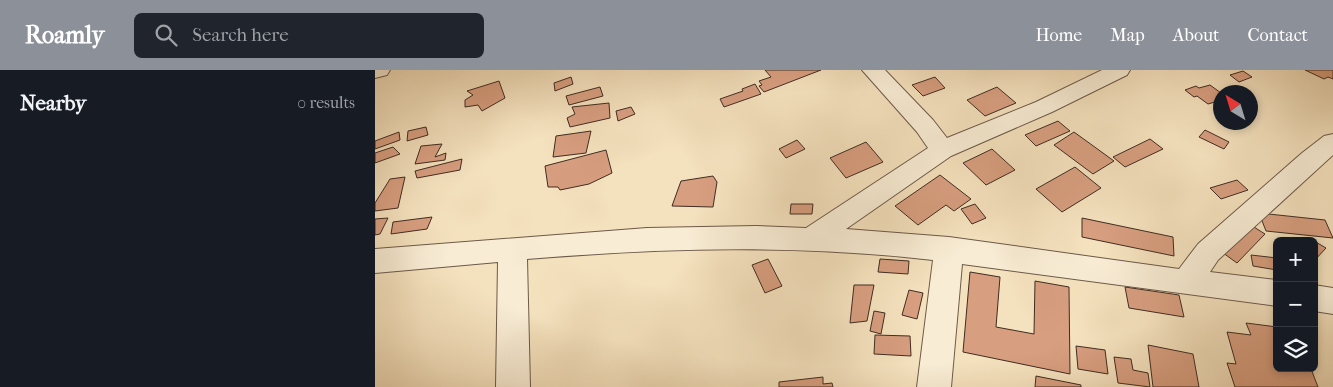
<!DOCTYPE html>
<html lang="en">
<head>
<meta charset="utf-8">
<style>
  body { margin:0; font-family:"IM FELL French Canon",serif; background:#20242c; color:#f1f3f6 }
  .controls { position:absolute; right:15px; bottom:15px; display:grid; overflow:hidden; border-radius:8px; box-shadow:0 2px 8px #0003 }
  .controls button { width:45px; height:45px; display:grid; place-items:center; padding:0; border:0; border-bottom:1px solid #363941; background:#171b24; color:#f1f3f6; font:25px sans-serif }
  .compass { position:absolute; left:838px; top:15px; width:45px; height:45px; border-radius:50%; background:#171b24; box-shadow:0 2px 8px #0003; rotate:322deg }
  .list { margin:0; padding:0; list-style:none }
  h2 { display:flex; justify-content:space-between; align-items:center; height:65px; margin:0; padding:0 20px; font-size:21px }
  h2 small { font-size:16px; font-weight:400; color:#9ea1a6 }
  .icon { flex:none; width:28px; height:28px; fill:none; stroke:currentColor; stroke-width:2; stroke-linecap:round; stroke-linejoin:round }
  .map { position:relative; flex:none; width:958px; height:317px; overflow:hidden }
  header { display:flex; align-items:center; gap:30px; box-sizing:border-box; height:70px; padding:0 25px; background:#8c9099; color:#fff }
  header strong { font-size:24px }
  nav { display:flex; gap:28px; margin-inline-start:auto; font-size:18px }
  .search { width:350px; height:45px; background:#20242c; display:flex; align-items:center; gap:12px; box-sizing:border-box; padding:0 18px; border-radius:8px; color:#9ea1a6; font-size:19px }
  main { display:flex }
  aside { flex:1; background:#171b24 }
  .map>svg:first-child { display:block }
</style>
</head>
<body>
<header>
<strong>Roamly</strong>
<div class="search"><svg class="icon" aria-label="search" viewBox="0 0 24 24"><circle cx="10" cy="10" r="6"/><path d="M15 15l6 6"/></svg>Search here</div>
<nav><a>Home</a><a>Map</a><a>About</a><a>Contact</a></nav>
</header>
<main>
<aside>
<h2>Nearby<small>0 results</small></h2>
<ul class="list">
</ul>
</aside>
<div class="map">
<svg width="958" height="317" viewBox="0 0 958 317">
  <rect width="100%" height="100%" fill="#f4e1bd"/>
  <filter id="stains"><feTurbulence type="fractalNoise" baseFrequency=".004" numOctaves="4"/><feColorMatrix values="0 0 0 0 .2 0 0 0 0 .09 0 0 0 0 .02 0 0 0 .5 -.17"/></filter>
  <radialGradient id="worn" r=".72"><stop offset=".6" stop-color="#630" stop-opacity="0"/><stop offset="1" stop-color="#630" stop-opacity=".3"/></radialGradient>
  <g fill="#d79e7f" stroke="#402c22">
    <path d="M390 0H446L389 22 384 16 387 15 384 11 396 7Z"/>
    <path d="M930 0H958V9L953 7 949 9Z"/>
    <path d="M868 1 877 7 864 12 855 5Z"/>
    <path d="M196 7 198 14 180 21 179 13Z"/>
    <path d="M560 7 570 18 548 26 537 15Z"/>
    <path d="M124 11 130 28 107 41 103 35 90 37V30L98 25 92 21Z"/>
    <path d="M380 14 386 24 349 37 345 29 368 21 367 19Z"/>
    <path d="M835 15 846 23V35L840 32 833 34 822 26 819 27 810 20 821 16 824 18Z"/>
    <path d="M225 17 228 26 194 35 191 26Z"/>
    <path d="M622 17 641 33 610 46 592 30Z"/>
    <path d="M234 33 235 48 195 57 192 48 200 44 197 37Z"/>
    <path d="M256 37 260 44 243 51 241 41Z"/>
    <path d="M683 51 695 61 661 76 650 65Z"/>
    <path d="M51 57 53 65 32 71 33 61Z"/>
    <path d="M830 60 854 72 849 79 824 67Z"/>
    <path d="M216 61 211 83 178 87 181 66Z"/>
    <path d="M24 62 25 70 0 79V71Z"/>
    <path d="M699 62 739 91 718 104 679 75Z"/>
    <path d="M775 69 788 79 750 97 738 87Z"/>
    <path d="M422 70 430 79 411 88 404 79Z"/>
    <path d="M491 72 508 92 471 108 455 88Z"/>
    <path d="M67 74 60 87 71 83 70 90 40 94 46 76Z"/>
    <path d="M18 77 25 84 0 93V83Z"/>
    <path d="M617 79 640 100 611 115 588 93Z"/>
    <path d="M231 80 237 103 214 114 185 120 183 117H173L170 96Z"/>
    <path d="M87 89 85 100 42 108 40 101Z"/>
    <path d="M700 97 726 118 687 142 661 119Z"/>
    <path d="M565 105 596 129 579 141 571 135 543 155 520 136Z"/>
    <path d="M338 106 342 112 338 137 297 136 306 111Z"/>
    <path d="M30 107 23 138 0 141V133L15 109Z"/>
    <path d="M862 110 873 120 846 129 835 118Z"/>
    <path d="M416 134H438L437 144H415Z"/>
    <path d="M600 134 611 148 597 154 586 139Z"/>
    <path d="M884 143 950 150 958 168 891 161Z"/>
    <path d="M57 147 52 159 16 164 18 152Z"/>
    <path d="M13 148 5 164 0 165V149Z"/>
    <path d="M707 148 798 167 799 186 707 167Z"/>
    <path d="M871 152 890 164 862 193 844 180Z"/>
    <path d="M939 171 951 178 939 191Z"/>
    <path d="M876 185 902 188V200L878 196Z"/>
    <path d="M393 189 407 216 390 223 377 195Z"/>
    <path d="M505 189 534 191 533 204 503 202Z"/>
    <path d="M595 202 625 207 621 257 659 264 660 211 694 217 695 304 588 282Z"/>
    <path d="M479 215H499L492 251 475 253Z"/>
    <path d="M750 217 804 225 809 247 754 238Z"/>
    <path d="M534 220 548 223 542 249 527 245Z"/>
    <path d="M499 241 510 243 506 264 495 261Z"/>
    <path d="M871 253 902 257V298L936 299 943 317H860L852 293 861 294 852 262 876 265Z"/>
    <path d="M500 265 535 266 536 286 499 284Z"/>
    <path d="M773 275 818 284 824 317H778Z"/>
    <path d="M701 276 730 280 733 304 703 299Z"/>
    <path d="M739 287 756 289 758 300 773 303 775 317 743 313Z"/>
    <path d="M661 306 706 315V317H660Z"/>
    <path d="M448 307V314L457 313 458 317H404V312Z"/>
  </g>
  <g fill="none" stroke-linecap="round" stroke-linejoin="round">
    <defs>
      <g id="minor">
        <path d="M0 0H15L12 5 0 8Z"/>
        <path d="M487 0H510L558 50 572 68 661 32 727 0H755L752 5 677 42 576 86 471 159 574 167 804 199 823 174 927 83 949 66 958 64V85L843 190 835 202 902 210V236L587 194 576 317H542L558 190C423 174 288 178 152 189L155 317H121L123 192 0 203V179L272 158 381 156 431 158 553 78 542 62Z"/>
        <path d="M939 215 958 218V244L939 241Z"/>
      </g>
    </defs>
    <use href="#minor" stroke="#6d5949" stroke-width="2"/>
    <use href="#minor" fill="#f8ecd4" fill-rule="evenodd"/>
  </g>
  <rect width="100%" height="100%" filter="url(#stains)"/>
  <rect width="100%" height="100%" fill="url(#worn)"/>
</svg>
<div class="controls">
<button>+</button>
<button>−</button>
<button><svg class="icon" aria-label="layers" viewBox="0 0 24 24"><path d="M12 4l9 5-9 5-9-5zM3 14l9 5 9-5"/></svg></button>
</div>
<svg class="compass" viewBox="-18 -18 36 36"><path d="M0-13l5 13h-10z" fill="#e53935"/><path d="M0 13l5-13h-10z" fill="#9ea1a6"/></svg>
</div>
</main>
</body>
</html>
